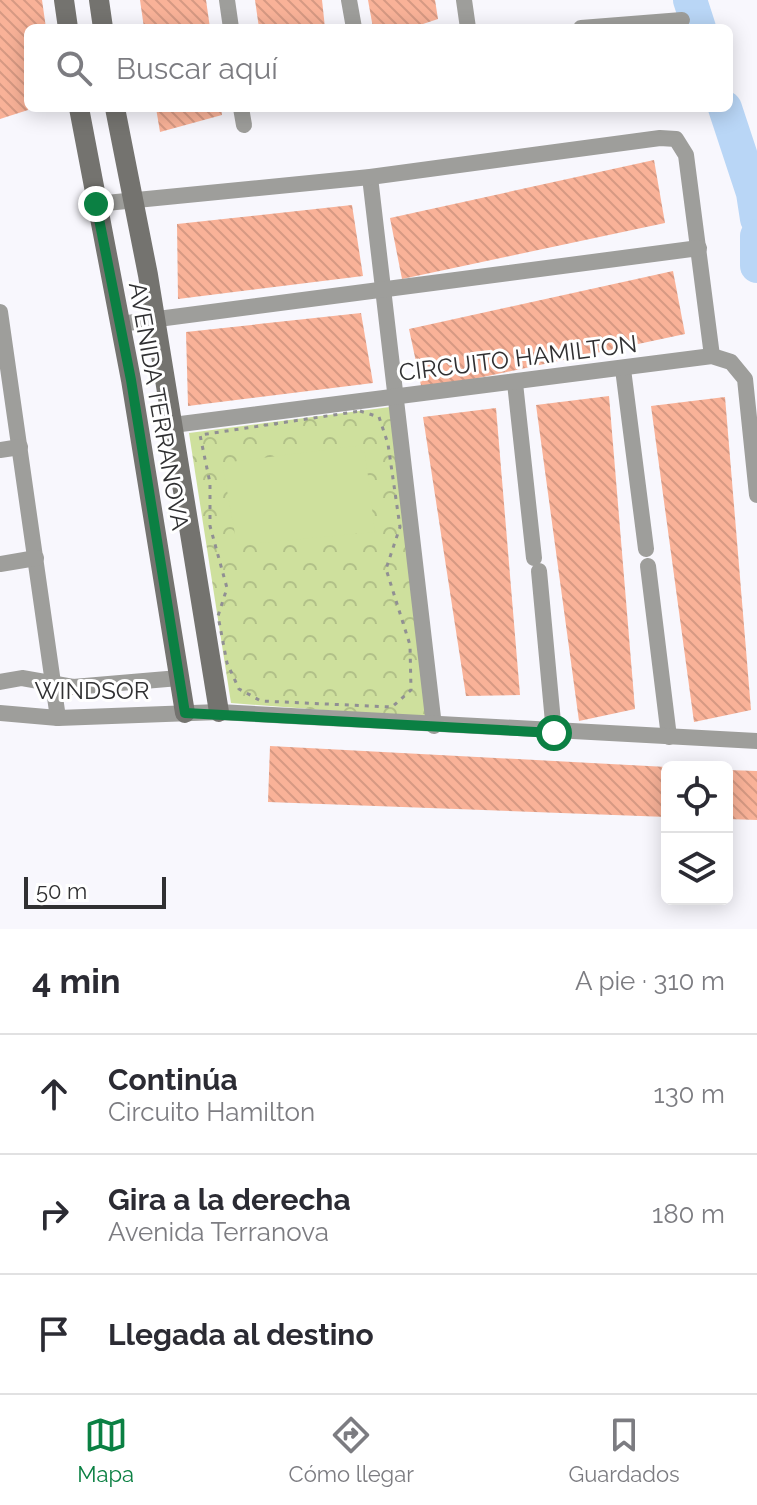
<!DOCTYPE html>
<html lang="es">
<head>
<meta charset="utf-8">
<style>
  body { margin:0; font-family:Raleway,sans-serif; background:#f2f2f3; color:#2b2b33 }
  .controls { position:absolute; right:24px; bottom:24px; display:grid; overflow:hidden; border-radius:12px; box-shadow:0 4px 20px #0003 }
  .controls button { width:72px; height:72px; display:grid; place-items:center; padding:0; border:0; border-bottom:2px solid #e1e1e2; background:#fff; color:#2b2b33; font:40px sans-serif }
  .scale { position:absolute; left:24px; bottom:20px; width:142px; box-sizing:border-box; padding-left:8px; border:4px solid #303032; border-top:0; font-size:22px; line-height:28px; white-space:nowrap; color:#303032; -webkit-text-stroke:6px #fff; paint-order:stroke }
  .stop { position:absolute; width:24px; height:24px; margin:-18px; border:6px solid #0b8043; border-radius:50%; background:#fff }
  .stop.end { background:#0b8043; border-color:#fff; box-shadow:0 2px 8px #0008 }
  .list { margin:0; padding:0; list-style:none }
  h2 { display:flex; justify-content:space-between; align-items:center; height:104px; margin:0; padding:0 32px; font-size:34px }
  h2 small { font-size:26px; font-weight:400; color:#7c7c81 }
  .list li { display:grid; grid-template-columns:52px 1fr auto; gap:24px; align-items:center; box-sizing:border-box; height:120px; padding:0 32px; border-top:2px solid #e1e1e2 }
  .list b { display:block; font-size:30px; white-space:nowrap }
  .list p { margin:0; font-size:26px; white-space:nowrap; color:#7c7c81 }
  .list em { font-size:26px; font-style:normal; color:#7c7c81 }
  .icon { flex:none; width:44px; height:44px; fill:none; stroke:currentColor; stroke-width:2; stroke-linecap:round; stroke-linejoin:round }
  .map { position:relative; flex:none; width:757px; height:929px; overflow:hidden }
  .search { position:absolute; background:#fff; box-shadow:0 4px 20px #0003; left:24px; right:24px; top:24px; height:88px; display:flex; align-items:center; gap:20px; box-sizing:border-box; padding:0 28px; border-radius:12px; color:#7c7c81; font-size:30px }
  .sheet { height:464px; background:#fff }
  nav { display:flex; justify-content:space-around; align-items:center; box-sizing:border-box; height:112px; border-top:2px solid #e1e1e2; background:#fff; font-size:22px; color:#7c7c81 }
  nav a { display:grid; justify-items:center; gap:4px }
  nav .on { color:#0b8043 }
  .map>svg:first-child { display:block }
</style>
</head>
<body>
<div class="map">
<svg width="757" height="929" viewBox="0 0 757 929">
  <defs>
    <pattern id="park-crowns" width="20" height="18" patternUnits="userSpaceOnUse" patternTransform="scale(2)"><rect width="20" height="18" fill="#cee09d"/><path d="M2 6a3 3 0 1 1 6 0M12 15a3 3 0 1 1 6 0" fill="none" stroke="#b1c088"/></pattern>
    <pattern id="building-back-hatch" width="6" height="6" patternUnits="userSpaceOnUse" patternTransform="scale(2)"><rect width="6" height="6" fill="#f9b298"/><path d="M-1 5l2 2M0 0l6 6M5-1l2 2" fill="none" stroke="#d69983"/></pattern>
  </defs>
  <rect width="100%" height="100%" fill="#f8f7fd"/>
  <path fill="url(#park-crowns)" d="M390 407 429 718 231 703 189 433Z"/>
  <path fill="#cee09d" d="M364 445 375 532 237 545 222 463Z"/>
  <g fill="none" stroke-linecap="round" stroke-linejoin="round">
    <g stroke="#b9d6f6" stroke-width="34">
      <path d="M690 0 699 28"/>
      <path d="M725 108 753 193 757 219"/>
      <path d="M757 236V266"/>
    </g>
  </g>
  <g fill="url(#building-back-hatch)">
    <path d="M0 0H42L46 28H28V110L0 119Z"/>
    <path d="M140 0H206L210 28H144Z"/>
    <path d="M255 0H322L325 28H259Z"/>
    <path d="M368 0H435L438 19 411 28H373Z"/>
    <path d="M156 108H221L222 115 160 132Z"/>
    <path d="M654 160 665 223 402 279 390 218Z"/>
    <path d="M352 205 363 276 178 299 177 224Z"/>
    <path d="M673 271 685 334 422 390 409 329Z"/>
    <path d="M361 313 373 383 188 406 186 332Z"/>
    <path d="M609 396 635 709 579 721 536 405Z"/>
    <path d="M725 397 751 710 694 722 651 406Z"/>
    <path d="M496 408 520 695 466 696 423 417Z"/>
    <path d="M270 746 667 767V817L268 802Z"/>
    <path d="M727 770 757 771V820L727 819Z"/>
  </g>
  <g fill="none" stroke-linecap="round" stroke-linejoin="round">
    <path stroke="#908f93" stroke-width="3" stroke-dasharray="4 6" stroke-linecap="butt" d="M360 411 379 417 388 444 400 527 386 569 410 645 411 690 392 707 261 701 239 689 227 663 218 616 227 588 210 526V483L200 435Z"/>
    <g stroke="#9e9e9b" stroke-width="16">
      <path d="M227 0 231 28"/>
      <path d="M349 0 354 28"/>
      <path d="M464 0 468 28"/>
      <path d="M581 28 682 20"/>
      <path d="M241 108 244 125"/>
      <path d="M370 177 434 726"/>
      <path d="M96 204 370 177 660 138 676 139 686 155 712 356"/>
      <path d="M0 312 58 718"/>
      <path d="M120 324 699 248"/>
      <path d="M623 369 646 549"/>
      <path d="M515 383 534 558"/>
      <path d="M173 425 712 356 731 362 745 379 757 495"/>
      <path d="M0 450 20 447"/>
      <path d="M0 564 36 558"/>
      <path d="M648 566 669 737"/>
      <path d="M539 571 554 733"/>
      <path d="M0 682 22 678 73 687 179 678"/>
      <path d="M0 713 58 718 219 712 757 741"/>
    </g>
    <g stroke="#74736f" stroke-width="20">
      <path d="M64 0 68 28"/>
      <path d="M99 0 103 28"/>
      <path d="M79 108 131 380 185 713"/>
      <path d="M115 108 148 275 219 712"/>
    </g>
  </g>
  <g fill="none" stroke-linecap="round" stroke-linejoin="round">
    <path stroke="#0b8043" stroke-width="10" d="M96 204 131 380 185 713 554 733"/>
  </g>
  <g text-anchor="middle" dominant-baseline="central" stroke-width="6" stroke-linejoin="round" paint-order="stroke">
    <g font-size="24" fill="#303032" stroke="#fff">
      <text transform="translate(518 358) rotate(-7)">CIRCUITO HAMILTON</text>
      <text transform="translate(159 406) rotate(80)">AVENIDA TERRANOVA</text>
      <text x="92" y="690">WINDSOR</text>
    </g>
  </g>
</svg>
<div class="controls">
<button><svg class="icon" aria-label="locate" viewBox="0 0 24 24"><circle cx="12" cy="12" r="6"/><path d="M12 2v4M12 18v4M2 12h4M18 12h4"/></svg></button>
<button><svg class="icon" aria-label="layers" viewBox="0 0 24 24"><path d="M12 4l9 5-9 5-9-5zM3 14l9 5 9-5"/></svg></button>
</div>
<div class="scale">50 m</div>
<div class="stop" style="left:554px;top:733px"></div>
<div class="stop end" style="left:96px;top:204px"></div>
<div class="search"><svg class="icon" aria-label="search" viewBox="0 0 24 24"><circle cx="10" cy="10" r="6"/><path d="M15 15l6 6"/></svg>Buscar aquí</div>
</div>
<section class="sheet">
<h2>4 min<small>A pie · 310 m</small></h2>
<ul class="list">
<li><svg class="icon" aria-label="ahead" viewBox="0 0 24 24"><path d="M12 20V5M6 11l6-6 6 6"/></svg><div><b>Continúa</b><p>Circuito Hamilton</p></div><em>130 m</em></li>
<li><svg class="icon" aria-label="right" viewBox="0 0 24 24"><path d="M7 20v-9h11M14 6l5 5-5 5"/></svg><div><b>Gira a la derecha</b><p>Avenida Terranova</p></div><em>180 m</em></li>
<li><svg class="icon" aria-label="arrive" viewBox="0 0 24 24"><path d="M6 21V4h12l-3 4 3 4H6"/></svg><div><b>Llegada al destino</b></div></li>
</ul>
</section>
<nav>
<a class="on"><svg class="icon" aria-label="map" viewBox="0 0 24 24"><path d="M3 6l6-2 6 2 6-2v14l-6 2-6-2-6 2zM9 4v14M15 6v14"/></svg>Mapa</a>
<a><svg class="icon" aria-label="directions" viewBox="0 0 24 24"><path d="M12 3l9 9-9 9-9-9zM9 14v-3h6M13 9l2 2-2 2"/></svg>Cómo llegar</a>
<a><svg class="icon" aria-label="saved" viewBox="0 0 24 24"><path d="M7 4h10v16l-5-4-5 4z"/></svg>Guardados</a>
</nav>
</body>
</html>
